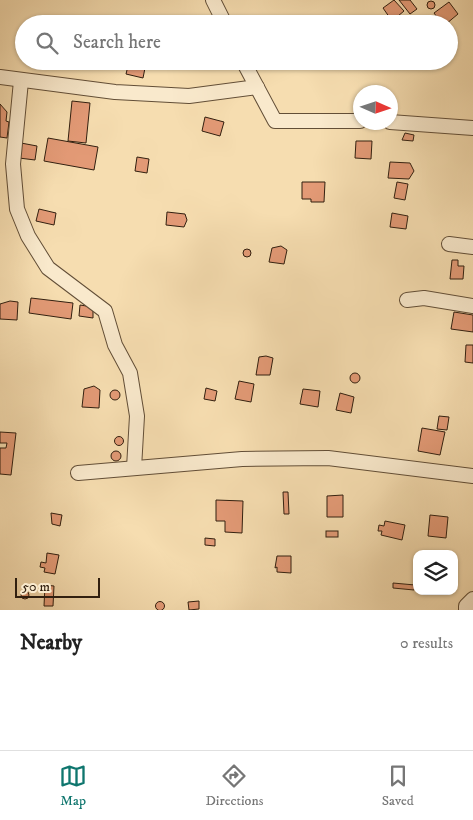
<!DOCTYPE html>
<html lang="en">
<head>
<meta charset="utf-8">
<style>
  body { margin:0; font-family:"IM FELL DW Pica",serif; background:#f2f2f2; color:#222 }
  .controls { position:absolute; right:15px; bottom:15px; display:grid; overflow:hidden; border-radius:10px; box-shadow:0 1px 4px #0004 }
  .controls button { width:45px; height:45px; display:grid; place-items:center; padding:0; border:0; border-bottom:1px solid #e0e0e0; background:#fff; color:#222; font:25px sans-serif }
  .compass { position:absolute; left:353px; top:85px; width:45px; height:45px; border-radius:50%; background:#fff; box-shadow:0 1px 4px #0004; rotate:93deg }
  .scale { position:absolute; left:15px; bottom:12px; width:85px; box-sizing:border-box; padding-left:5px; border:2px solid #311f0f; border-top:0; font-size:14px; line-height:18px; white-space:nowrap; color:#311f0f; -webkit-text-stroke:4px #f9e9cc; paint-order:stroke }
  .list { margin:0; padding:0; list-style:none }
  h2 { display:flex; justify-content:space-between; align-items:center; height:65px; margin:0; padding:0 20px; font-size:21px }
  h2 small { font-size:16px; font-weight:400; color:#767676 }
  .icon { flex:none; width:28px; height:28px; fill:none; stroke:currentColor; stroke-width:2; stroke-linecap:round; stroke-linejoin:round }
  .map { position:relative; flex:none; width:473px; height:610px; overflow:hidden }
  .search { position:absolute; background:#fff; box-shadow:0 1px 4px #0004; left:15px; right:15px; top:15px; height:55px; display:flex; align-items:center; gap:12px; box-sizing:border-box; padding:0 18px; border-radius:28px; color:#767676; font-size:19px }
  .sheet { height:140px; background:#fff }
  nav { display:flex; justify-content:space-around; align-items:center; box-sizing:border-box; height:70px; border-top:1px solid #e0e0e0; background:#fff; font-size:14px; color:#767676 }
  nav a { display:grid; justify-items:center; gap:2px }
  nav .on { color:#0f766e }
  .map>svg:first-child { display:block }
</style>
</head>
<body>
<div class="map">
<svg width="473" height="610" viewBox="0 0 473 610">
  <rect width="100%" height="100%" fill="#f6ddb0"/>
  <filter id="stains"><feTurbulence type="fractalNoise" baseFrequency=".004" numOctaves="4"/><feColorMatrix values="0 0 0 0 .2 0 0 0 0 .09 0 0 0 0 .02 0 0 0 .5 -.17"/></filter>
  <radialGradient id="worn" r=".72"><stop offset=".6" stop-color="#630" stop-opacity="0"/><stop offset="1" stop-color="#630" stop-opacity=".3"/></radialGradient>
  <g fill="#e39a76" stroke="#311f0f">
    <path d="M394 0 404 11 392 21 383 8Z"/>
    <path d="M399 0H410L417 9 410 14Z"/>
    <circle cx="431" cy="5" r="4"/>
    <path d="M449 2 458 14 446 24H442L434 13Z"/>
    <path d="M136 61 145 68 143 78 126 74 129 62Z"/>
    <path d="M72 101 90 103 86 143 68 141Z"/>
    <path d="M0 104 7 112 6 121 9 122 7 138 0 137Z"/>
    <path d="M205 117 224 122 220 136 202 131Z"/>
    <path d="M405 133 414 135 413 141 402 140Z"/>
    <path d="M48 138 98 147 94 170 44 161Z"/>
    <path d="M356 141H372L371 159 355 158Z"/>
    <path d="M21 143 37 146 35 160 19 158Z"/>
    <path d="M137 157 149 159 147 173 135 171Z"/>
    <path d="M390 162 410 163 414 171 409 179 388 178Z"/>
    <path d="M302 182H325L324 202H311V199H302Z"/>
    <path d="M397 182 408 184 405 200 394 198Z"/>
    <path d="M39 209 56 213 54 225 36 221Z"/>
    <path d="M167 212 185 214 187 220 184 227 166 225Z"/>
    <path d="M392 213 408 216 406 229 390 227Z"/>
    <path d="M281 246 287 250 284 264 269 262 272 248Z"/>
    <circle cx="247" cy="253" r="4"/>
    <path d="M452 260H458V266H464L463 279H450Z"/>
    <path d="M31 298 73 303 71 319 29 313Z"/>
    <path d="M10 301 18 302 17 320 0 319V304Z"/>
    <path d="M80 305 93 307V318L79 316Z"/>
    <path d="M454 312 473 315V332L451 329Z"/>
    <path d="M466 345H473V363L465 362Z"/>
    <path d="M266 356 273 358 270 375H256L259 357Z"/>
    <circle cx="355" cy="378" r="5"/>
    <path d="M239 381 254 384 251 402 235 399Z"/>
    <path d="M94 386 100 390 99 408 82 407 84 389Z"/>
    <path d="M206 388 217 391 215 401 204 399Z"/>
    <path d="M303 389 320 391 318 407 300 404Z"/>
    <circle cx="115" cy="395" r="5"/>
    <path d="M340 393 354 397 351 413 336 410Z"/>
    <path d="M439 416 449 417 447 430 437 429Z"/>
    <path d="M422 428 445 432 440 455 418 451Z"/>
    <path d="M0 432 16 433 11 475 0 474V448H6L7 443H0Z"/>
    <circle cx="119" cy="441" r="4.5"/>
    <circle cx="116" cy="456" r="5"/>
    <path d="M283 492H288L289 514H284Z"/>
    <path d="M343 495V517H327V496Z"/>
    <path d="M216 500 243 501 242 533 225 532V521H216Z"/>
    <path d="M51 513 62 515 60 526 52 524Z"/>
    <path d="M430 515 448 517 446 538 428 536Z"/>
    <path d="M385 521 405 525 402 540 381 535 382 531H378L379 525 384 526Z"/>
    <rect x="326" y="531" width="12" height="6"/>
    <path d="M205 538 215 539V546L205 545Z"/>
    <path d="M47 553 59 555 55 574 44 572 45 568 40 567 41 562 46 563Z"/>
    <path d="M277 556H291V573L277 572V567L275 568Z"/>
    <path d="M393 583 415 585 414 590 393 588Z"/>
    <path d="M45 585 54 586 53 606H44Z"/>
    <circle cx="25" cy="595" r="4"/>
    <path d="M199 601V609L189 610 188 602Z"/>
    <circle cx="160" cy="606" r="4.5"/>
  </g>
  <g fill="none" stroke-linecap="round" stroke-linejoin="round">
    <defs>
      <g id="minor">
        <path d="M213 0 225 24"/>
        <path d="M243 61 275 121H360"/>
        <path d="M0 77 115 92 189 96 257 87"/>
        <path d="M21 81 13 164 17 209 28 236 48 268 105 311 115 345 130 373 137 416 134 468"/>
        <path d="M390 122 473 128"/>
        <path d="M449 244 473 247"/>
        <path d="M407 300 424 298 473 306"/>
        <path d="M78 473 242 459 328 458 473 476"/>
        <path d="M466 610V606L473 599"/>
      </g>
    </defs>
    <use href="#minor" stroke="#624e37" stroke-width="16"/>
    <use href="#minor" stroke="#f9e9cc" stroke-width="14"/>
  </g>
  <rect width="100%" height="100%" filter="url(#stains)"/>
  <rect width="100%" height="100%" fill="url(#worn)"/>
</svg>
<div class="controls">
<button><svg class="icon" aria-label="layers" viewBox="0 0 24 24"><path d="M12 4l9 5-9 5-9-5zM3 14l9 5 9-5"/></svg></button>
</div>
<svg class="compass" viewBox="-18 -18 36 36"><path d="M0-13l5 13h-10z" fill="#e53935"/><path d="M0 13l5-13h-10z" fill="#767676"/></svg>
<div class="scale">50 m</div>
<div class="search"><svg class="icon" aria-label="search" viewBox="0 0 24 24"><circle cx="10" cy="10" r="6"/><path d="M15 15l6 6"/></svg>Search here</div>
</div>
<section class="sheet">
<h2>Nearby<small>0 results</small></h2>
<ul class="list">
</ul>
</section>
<nav>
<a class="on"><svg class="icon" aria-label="map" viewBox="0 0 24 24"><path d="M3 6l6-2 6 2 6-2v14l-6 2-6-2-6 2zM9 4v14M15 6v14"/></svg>Map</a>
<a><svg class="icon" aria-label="directions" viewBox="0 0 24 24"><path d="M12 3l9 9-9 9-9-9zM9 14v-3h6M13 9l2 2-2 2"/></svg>Directions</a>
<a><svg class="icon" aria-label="saved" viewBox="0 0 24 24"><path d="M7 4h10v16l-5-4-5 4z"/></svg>Saved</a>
</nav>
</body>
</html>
